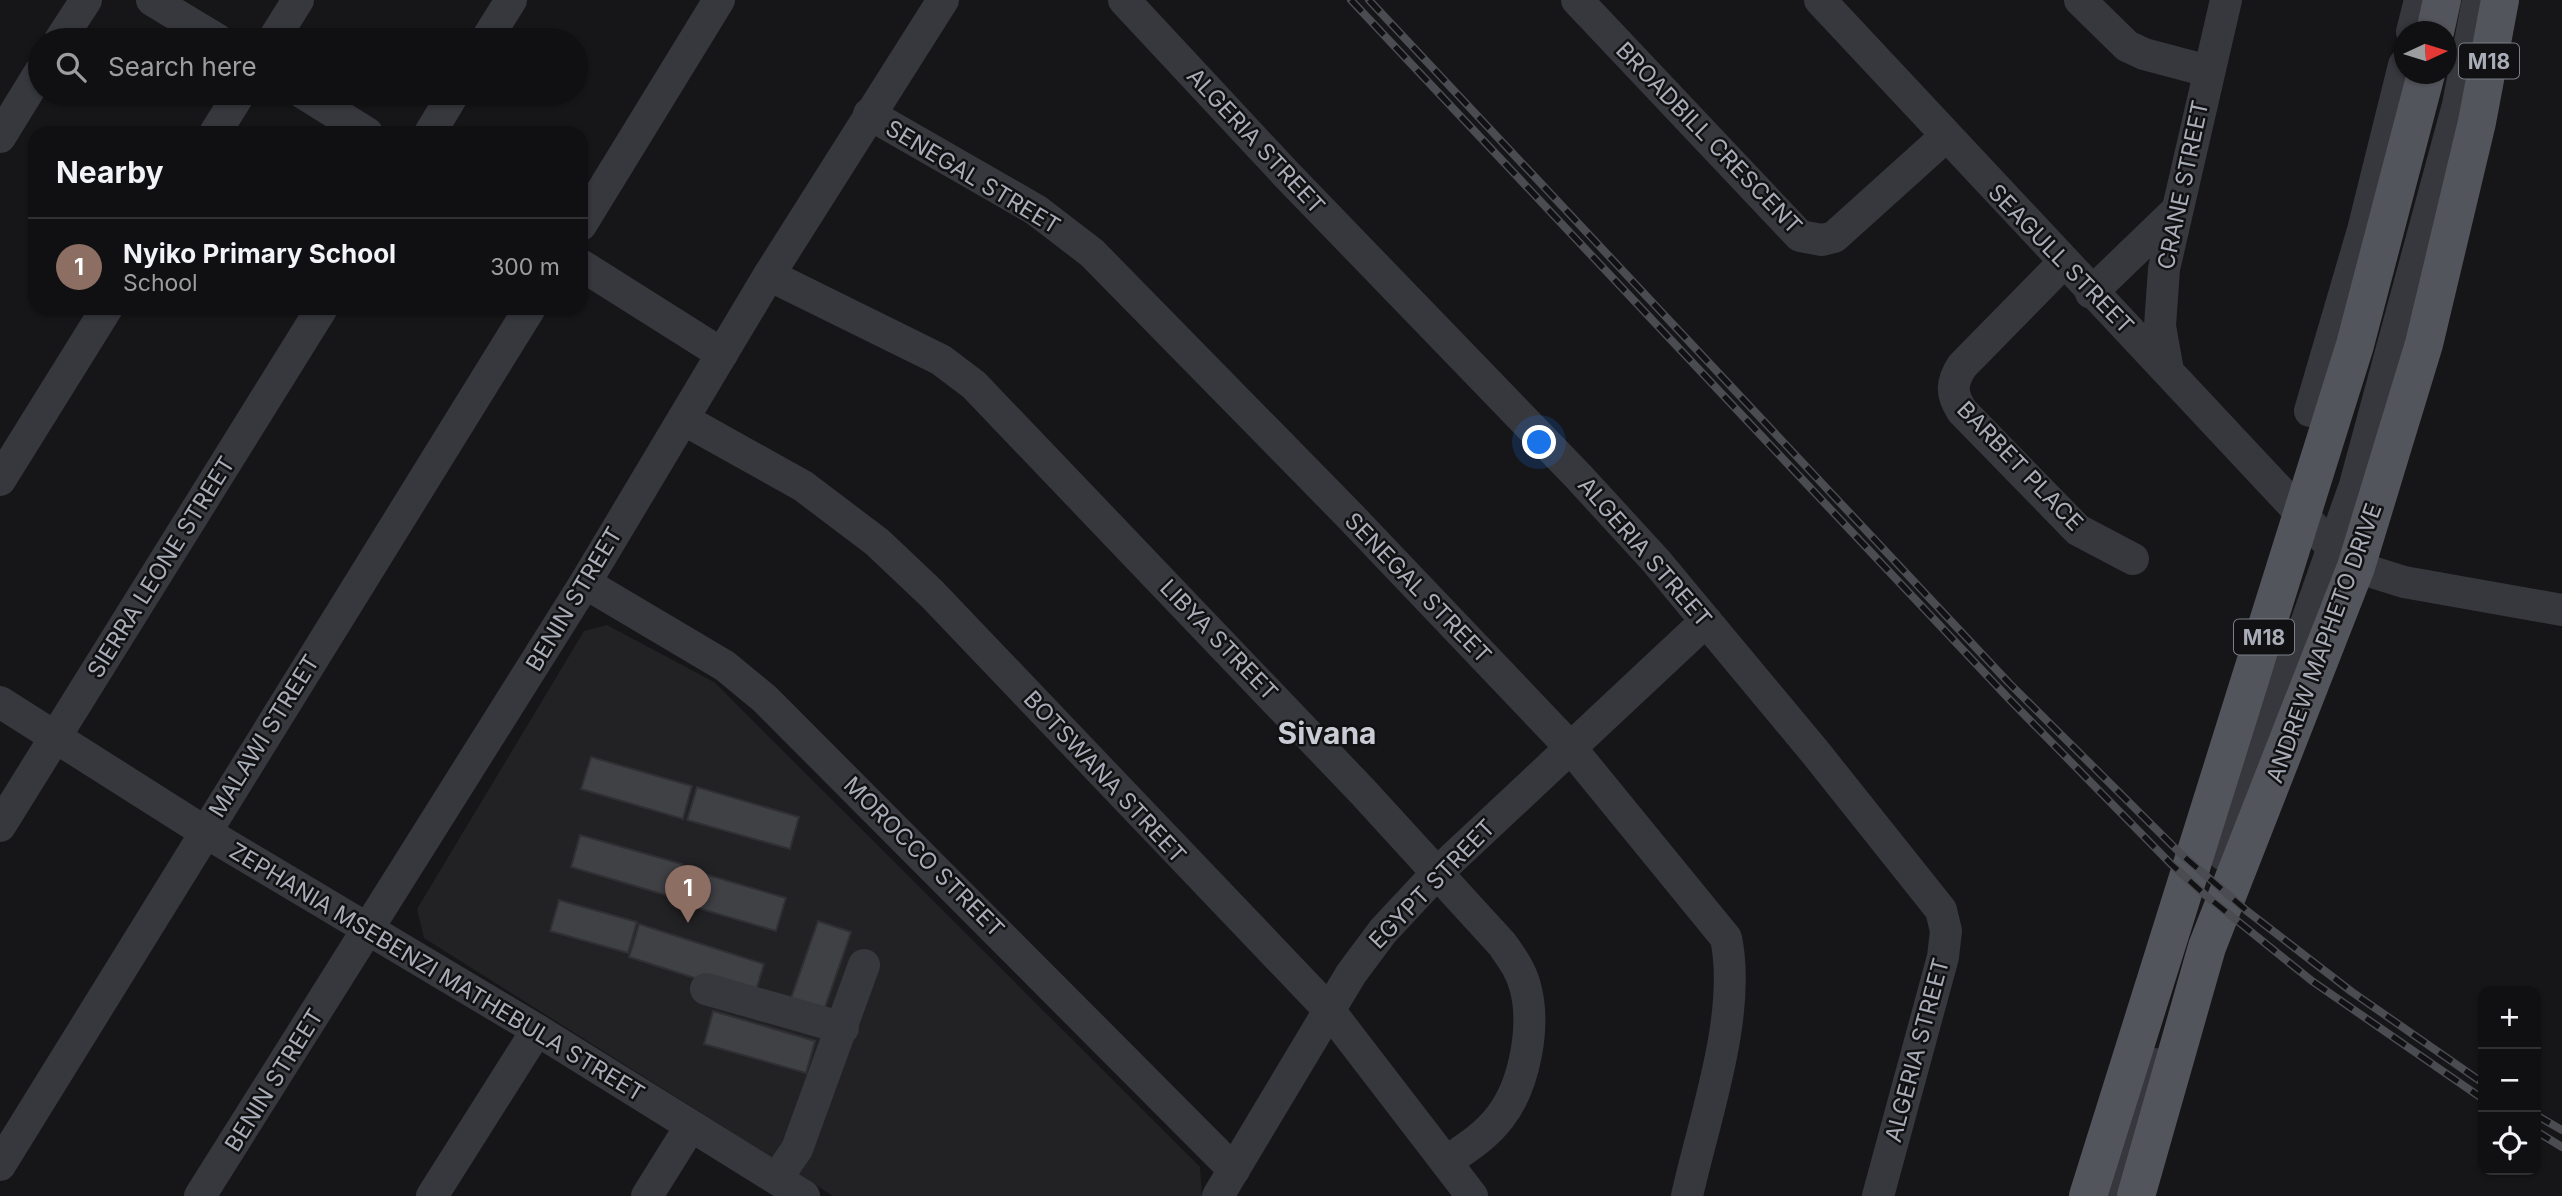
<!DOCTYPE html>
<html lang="en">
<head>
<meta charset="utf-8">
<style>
  body { margin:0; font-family:Inter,sans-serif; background:#19191b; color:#f1f3f6 }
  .controls { position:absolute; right:21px; bottom:21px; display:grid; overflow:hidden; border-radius:14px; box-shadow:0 2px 5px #0004 }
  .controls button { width:63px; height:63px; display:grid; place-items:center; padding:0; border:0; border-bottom:2px solid #303032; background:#101012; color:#f1f3f6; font:35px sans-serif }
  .compass { position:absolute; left:2394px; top:21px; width:63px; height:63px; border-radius:50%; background:#101012; box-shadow:0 2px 5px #0004; rotate:86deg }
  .you { position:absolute; left:1540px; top:443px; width:24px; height:24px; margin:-18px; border:5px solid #fff; border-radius:50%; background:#1a73e8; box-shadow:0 0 0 10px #1a73e833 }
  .badge { display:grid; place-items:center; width:46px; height:46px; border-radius:50%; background:#f2b134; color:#fff; font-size:23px; font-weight:700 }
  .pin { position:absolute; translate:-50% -58px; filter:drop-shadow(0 2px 4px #0008) }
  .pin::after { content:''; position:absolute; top:37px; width:24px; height:21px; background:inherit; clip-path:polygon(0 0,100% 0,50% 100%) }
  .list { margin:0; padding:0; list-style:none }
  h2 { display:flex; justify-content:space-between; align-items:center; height:91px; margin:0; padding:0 28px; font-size:30px }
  h2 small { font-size:23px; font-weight:400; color:#9c9d9f }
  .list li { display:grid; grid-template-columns:46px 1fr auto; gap:21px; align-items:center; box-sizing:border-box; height:98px; padding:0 28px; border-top:2px solid #303032 }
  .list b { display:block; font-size:26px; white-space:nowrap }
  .list p { margin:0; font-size:23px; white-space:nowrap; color:#9c9d9f }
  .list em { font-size:23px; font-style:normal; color:#9c9d9f }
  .icon { flex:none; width:38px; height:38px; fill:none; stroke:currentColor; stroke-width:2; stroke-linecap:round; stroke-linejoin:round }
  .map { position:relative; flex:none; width:2562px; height:1196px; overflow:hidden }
  .search { position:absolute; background:#101012; box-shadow:0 2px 5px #0004; left:28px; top:28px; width:560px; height:77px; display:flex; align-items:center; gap:18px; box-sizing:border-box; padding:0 24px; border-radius:38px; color:#9c9d9f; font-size:26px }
  .panel { position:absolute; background:#101012; box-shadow:0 2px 5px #0004; left:28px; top:126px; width:560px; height:189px; border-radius:21px }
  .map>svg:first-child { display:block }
</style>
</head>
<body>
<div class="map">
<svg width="2562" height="1196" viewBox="0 0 2562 1196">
  <rect width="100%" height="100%" fill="#161618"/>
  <path fill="#222225" d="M607 625 714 682 1200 1167 1202 1196H833L424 938 417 909 584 631Z"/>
  <g fill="#404145" stroke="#303034" stroke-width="2">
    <path d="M591 757 692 786 683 819 581 789Z"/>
    <path d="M697 787 799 817 790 849 687 820Z"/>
    <path d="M580 835 682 864 672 897 571 867Z"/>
    <path d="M684 868 786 898 776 931 674 901Z"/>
    <path d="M559 900 637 922 628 953 550 931Z"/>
    <path d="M818 921 851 932 822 1016 789 1004Z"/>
    <path d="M639 924 764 964 754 997 629 957Z"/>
    <path d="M713 1011 815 1041 806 1073 704 1044Z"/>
  </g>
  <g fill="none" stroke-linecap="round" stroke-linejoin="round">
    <g stroke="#37383d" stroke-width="32">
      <path d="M152 0 218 40"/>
      <path d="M1124 0 1287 175 1578 476 1656 561 1815 752 1941 910 1946 931 1943 957 1878 1196"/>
      <path d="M1577 0 1800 236 1822 240 1834 237 1945 137"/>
      <path d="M1820 0 2334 549 2356 567 2404 582 2562 610"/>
      <path d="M2080 0 2127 46 2144 54 2208 71"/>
      <path d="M2412 32 2420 0"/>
      <path d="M60 40 86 0"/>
      <path d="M273 40 298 0"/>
      <path d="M486 40 511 0"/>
      <path d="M303 93 367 133"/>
      <path d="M869 114 1036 210 1092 253 1350 516 1570 747 1726 938C1742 1015 1704 1119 1687 1196"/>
      <path d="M215 133 240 93"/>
      <path d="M430 133 454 93"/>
      <path d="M0 137 40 72"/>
      <path d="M581 225 719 0"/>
      <path d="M2063 263 1962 366C1951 383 1951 394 1962 411L2078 530 2133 559"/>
      <path d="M581 265 722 354"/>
      <path d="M769 275 941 360 974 385 1363 792 1502 944C1511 957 1521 970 1525 986 1536 1025 1525 1085 1500 1117 1486 1136 1465 1149 1446 1162"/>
      <path d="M2091 293 2176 211"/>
      <path d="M2168 371 2160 326 2164 269 2226 0"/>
      <path d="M2310 411 2363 230 2404 65"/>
      <path d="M683 419 803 486 877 542 932 594 1329 1010 1472 1196"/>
      <path d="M0 480 107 308"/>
      <path d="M585 583 725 666 765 699 1234 1170"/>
      <path d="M0 702 205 832 537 1030 804 1196"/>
      <path d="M0 826 322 308"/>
      <path d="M2224 855 2355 485 2458 105 2478 0"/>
      <path d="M706 989 843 1028"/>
      <path d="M0 1165 530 308"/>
      <path d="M777 1178 797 1149 864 965"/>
      <path d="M200 1196 585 583 769 275 943 0"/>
      <path d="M432 1196 537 1030"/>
      <path d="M647 1196 690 1127"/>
      <path d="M1218 1196 1351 974 1383 931 1438 872 1706 621"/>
      <path d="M2113 1196 2155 1064"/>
    </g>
    <g stroke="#53555c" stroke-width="38">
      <path d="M2435 32 2442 0"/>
      <path d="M2088 1196 2355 345 2426 74"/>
      <path d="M2136 1196 2207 947 2356 567 2424 344 2477 122 2500 0"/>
    </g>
    <defs>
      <g id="rail">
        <path d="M1351 0 2010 700 2171 864 2204 894 2312 981 2483 1099"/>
        <path d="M1369 0 2009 683 2181 854 2247 911 2352 992 2483 1083"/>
        <path d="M2536 1115 2562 1130"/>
        <path d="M2536 1131 2562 1147"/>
      </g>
    </defs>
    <use href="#rail" stroke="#4a4c52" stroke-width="8"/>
    <use href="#rail" stroke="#111113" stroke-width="5" stroke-dasharray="16" stroke-linecap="butt"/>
  </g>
  <g text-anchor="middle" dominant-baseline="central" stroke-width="5" stroke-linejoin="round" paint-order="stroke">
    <g fill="#111113" stroke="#7b7e86" stroke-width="2">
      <rect x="2459" y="43.5" width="60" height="35" rx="5"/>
      <rect x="2234" y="619.5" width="60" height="35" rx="5"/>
    </g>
    <g font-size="21" font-weight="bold" fill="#a8adb8">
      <text x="2489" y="61">M18</text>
      <text x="2264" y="637">M18</text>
    </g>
    <g font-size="23" fill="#a8adb8" stroke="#111113">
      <text transform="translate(1709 138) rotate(46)">BROADBILL CRESCENT</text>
      <text transform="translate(1256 141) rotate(47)">ALGERIA STREET</text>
      <text transform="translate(973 177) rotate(31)">SENEGAL STREET</text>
      <text transform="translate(2183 185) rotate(-78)">CRANE STREET</text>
      <text transform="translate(2061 259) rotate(46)">SEAGULL STREET</text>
      <text transform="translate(2020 466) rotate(46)">BARBET PLACE</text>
      <text transform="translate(1645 552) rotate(49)">ALGERIA STREET</text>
      <text transform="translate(161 567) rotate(-58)">SIERRA LEONE STREET</text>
      <text transform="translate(1418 588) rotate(46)">SENEGAL STREET</text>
      <text transform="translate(574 599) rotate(-59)">BENIN STREET</text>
      <text transform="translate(1219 640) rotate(46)">LIBYA STREET</text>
      <text transform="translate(2324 643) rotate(-70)">ANDREW MAPHETO DRIVE</text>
      <text transform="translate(264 736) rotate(-58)">MALAWI STREET</text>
      <text transform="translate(1105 777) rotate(47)">BOTSWANA STREET</text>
      <text transform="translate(924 857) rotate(45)">MOROCCO STREET</text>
      <text transform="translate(1432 884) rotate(-46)">EGYPT STREET</text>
      <text transform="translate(437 972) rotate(31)">ZEPHANIA MSEBENZI MATHEBULA STREET</text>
      <text transform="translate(1917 1050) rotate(-75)">ALGERIA STREET</text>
      <text transform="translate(274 1080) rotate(-58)">BENIN STREET</text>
    </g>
    <g font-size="30" font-weight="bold" fill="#c9ccd4" stroke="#111113">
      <text x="1327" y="733">Sivana</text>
    </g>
  </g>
</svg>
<div class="controls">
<button>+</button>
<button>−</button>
<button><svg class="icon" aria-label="locate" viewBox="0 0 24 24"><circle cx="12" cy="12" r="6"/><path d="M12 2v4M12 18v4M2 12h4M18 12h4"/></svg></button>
</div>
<svg class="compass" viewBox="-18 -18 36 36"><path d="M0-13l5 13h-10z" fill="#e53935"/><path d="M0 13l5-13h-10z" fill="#9c9d9f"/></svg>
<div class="you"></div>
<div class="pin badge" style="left:688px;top:923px;background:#8d6e63">1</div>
<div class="search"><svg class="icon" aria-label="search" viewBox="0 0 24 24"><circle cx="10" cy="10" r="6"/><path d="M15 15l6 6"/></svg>Search here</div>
<section class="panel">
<h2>Nearby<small></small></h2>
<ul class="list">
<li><span class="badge" style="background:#8d6e63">1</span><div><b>Nyiko Primary School</b><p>School</p></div><em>300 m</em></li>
</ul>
</section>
</div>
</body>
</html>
